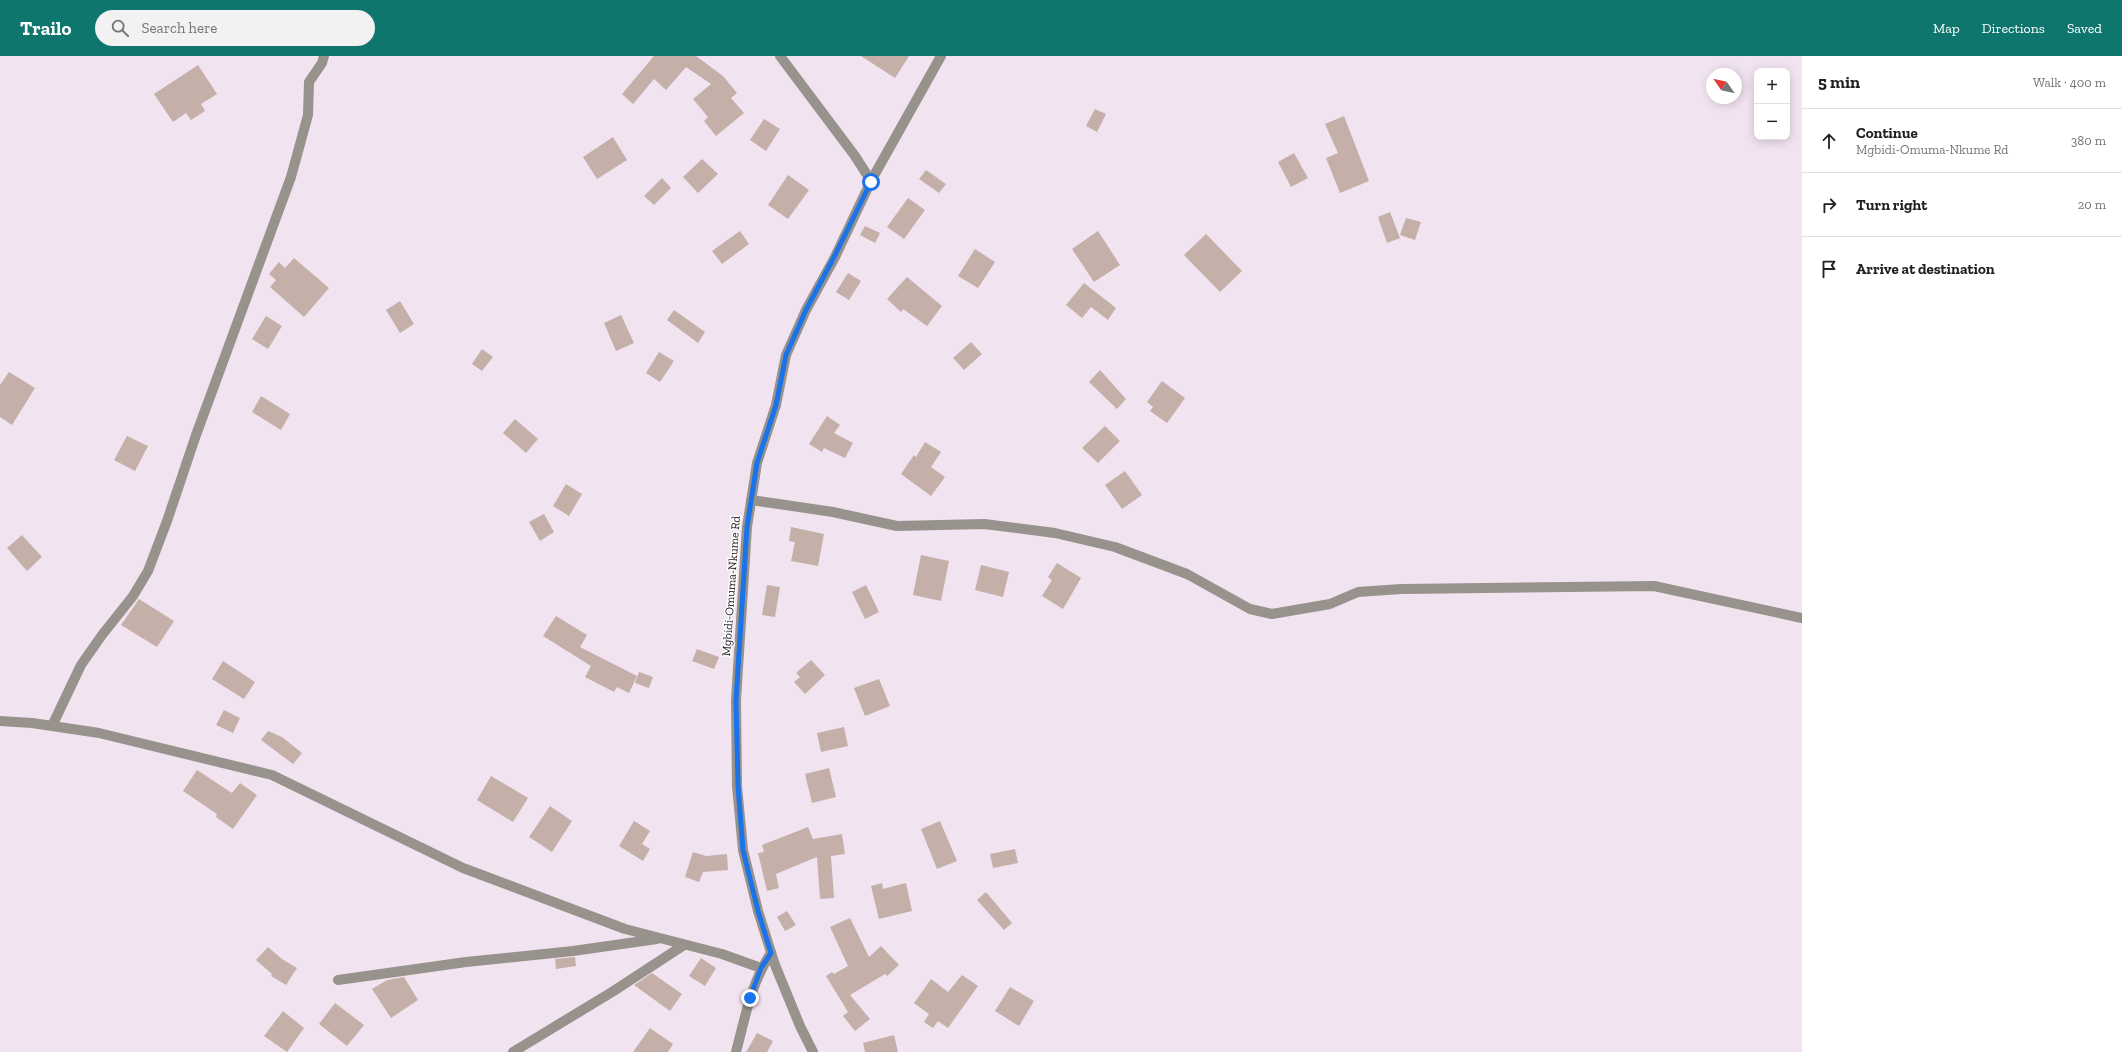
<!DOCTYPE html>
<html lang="en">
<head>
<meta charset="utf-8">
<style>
  body { margin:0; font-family:"Zilla Slab",serif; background:#f2f2f2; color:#202124 }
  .controls { position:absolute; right:12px; top:12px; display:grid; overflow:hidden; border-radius:8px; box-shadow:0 2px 10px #0003 }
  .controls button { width:36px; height:36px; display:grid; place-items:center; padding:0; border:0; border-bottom:1px solid #e0e0e0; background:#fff; color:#202124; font:20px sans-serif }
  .compass { position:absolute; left:1706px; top:12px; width:36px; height:36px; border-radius:50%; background:#fff; box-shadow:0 2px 10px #0003; rotate:304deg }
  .stop { position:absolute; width:12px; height:12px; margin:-9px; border:3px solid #1a73e8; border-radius:50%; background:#fff }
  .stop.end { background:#1a73e8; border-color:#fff; box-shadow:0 1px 4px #0008 }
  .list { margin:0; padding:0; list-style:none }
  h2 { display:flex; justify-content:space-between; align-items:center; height:52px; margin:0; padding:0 16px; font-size:17px }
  h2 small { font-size:13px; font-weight:400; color:#757577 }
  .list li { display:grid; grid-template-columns:26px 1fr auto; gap:12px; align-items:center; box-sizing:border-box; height:64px; padding:0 16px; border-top:1px solid #e0e0e0 }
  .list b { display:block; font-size:15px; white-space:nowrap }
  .list p { margin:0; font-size:13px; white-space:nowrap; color:#757577 }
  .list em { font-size:13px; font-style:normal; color:#757577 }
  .icon { flex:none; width:22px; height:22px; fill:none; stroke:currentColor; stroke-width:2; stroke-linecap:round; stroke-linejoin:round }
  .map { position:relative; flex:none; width:1802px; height:996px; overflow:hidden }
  header { display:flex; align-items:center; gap:24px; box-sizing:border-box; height:56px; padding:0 20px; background:#0f766e; color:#fff }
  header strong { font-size:19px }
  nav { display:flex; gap:22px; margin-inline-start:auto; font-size:14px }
  .search { width:280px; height:36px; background:#f2f2f2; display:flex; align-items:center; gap:10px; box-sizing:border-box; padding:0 14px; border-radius:22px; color:#757577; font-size:15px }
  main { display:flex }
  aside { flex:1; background:#fff }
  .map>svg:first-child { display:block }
</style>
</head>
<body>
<header>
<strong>Trailo</strong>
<div class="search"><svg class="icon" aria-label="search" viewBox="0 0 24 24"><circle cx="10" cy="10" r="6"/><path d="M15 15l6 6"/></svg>Search here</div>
<nav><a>Map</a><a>Directions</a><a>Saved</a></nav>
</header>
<main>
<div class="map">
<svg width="1802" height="996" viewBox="0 0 1802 996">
  <rect width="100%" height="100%" fill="#f2e3f1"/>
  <g fill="#c4afa9">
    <path d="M654 0H696L723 20 737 37 731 42 744 57 716 80 704 65 708 61 693 43 711 28 686 11 666 34 654 23 633 48 622 38Z"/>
    <path d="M861 0H909L895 22Z"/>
    <path d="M198 9 217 38 201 48 205 55 191 64 186 57 173 66 154 38Z"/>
    <path d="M1095 53 1106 58 1097 76 1086 70Z"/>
    <path d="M1344 60 1369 125 1340 137 1326 102 1338 97 1325 68Z"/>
    <path d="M764 63 780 73 766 95 750 84Z"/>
    <path d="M613 81 627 104 597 123 583 101Z"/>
    <path d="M1294 97 1308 122 1291 131 1278 106Z"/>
    <path d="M702 103 718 118 698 137 683 121Z"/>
    <path d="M926 114 946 128 939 137 919 123Z"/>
    <path d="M788 119 809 134 788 163 768 149Z"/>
    <path d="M662 122 671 132 654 149 644 140Z"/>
    <path d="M908 142 925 154 904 183 887 171Z"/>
    <path d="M1390 156 1400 182 1387 187 1378 161Z"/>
    <path d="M1406 162 1421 166 1415 184 1400 179Z"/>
    <path d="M865 170 880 177 875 187 860 179Z"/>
    <path d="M740 175 749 188 722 208 712 195Z"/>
    <path d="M1098 175 1120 209 1094 226 1072 193Z"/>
    <path d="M1206 178 1242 215 1220 236 1184 199Z"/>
    <path d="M975 193 995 206 978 232 958 220Z"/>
    <path d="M294 202 329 232 304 261 270 231 276 224 269 218 279 206 285 212Z"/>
    <path d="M848 217 861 225 849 244 836 236Z"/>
    <path d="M907 221 942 250 927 270 903 253 901 256 887 243Z"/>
    <path d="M1084 227 1116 252 1108 264 1091 251 1082 262 1066 249Z"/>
    <path d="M400 245 414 268 400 277 386 254Z"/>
    <path d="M674 254 705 276 698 287 667 264Z"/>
    <path d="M621 259 634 287 616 295 604 267Z"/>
    <path d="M266 260 282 270 268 293 252 283Z"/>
    <path d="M971 286 982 298 964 314 953 302Z"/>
    <path d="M482 293 493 301 482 315 472 308Z"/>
    <path d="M659 296 674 305 660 326 646 317Z"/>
    <path d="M1100 314 1126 343 1117 353 1089 326Z"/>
    <path d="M9 316 35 332 12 369 0 361V329Z"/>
    <path d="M1162 325 1185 342 1167 367 1150 355 1153 351 1147 346Z"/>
    <path d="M261 340 290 358 281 374 252 356Z"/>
    <path d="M827 360 840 369 834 377 853 387 845 402 824 392 822 396 809 388Z"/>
    <path d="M515 363 538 383 526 397 503 377Z"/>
    <path d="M1105 370 1120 385 1098 407 1082 392Z"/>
    <path d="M127 380 148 390 135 415 114 404Z"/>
    <path d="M925 386 941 396 931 411 945 421 931 440 901 418 914 399 916 401Z"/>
    <path d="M1125 415 1142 439 1122 453 1105 429Z"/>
    <path d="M566 428 582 438 569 460 553 450Z"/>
    <path d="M544 458 554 476 540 485 529 466Z"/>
    <path d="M791 471 824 478 818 510 791 505 795 486 789 485Z"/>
    <path d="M22 479 42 501 27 515 7 492Z"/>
    <path d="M921 499 949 505 941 545 913 539Z"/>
    <path d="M1057 507 1081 522 1063 553 1042 540 1052 524 1048 521Z"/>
    <path d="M981 509 1009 516 1003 541 975 534Z"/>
    <path d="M767 529 780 531 775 561 762 559Z"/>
    <path d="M866 529 879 556 865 563 852 536Z"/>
    <path d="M139 543 174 565 157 591 121 569Z"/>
    <path d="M556 560 587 579 580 591 637 620 629 637 617 631 614 636 585 621 591 610 543 580Z"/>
    <path d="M697 593 719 601 714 613 692 605Z"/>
    <path d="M811 604 825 619 805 638 794 626 800 621 796 617Z"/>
    <path d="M223 605 255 626 244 643 212 623Z"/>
    <path d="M639 616 653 621 649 632 635 627Z"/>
    <path d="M879 623 890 650 865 660 854 632Z"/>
    <path d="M224 654 240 662 233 677 216 669Z"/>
    <path d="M844 671 848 690 821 696 817 677Z"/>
    <path d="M268 675 282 681 302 697 293 708 261 684Z"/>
    <path d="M829 712 836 741 812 747 805 718Z"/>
    <path d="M197 714 232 737 240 727 257 739 233 773 216 761 217 758 183 735Z"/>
    <path d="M491 720 528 742 513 766 477 744Z"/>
    <path d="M550 750 572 765 552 796 529 781Z"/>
    <path d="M634 765 650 775 642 788 650 793 643 805 619 790Z"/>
    <path d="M940 765 957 805 937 813 921 773Z"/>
    <path d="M808 771 813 783 842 778 845 798 831 800 834 842 820 843 817 801 776 818 779 832 767 835 758 797 764 796 762 789Z"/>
    <path d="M1015 793 1018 807 993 812 990 798Z"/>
    <path d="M693 796 706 800 727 798 728 814 703 816 699 826 685 821Z"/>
    <path d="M882 827 883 833 906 827 912 855 879 863 871 830Z"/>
    <path d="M986 836 1012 867 1004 874 977 844Z"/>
    <path d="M787 855 796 869 785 875 777 861Z"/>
    <path d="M850 862 869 901 881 890 899 909 887 920 885 918 850 939 870 963 855 975 843 960 848 956 826 920 832 916 834 918 848 910 830 871Z"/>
    <path d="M268 891 282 903 297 912 286 929 271 920 272 918 256 904Z"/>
    <path d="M575 901 576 910 556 913 555 903Z"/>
    <path d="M701 902 716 912 705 930 689 920Z"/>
    <path d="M652 917 682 938 670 955 634 929Z"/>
    <path d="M962 919 978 930 948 972 938 965 933 972 924 966 929 958 914 947 931 923 948 936Z"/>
    <path d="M404 921 418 944 391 962 372 933 387 924Z"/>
    <path d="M1010 931 1034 945 1019 970 995 955Z"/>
    <path d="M335 947 364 969 347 990 319 968Z"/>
    <path d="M283 955 304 972 287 996 264 980Z"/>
    <path d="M650 972 673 988 668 996H633Z"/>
    <path d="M757 977 773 985 767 996H746Z"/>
    <path d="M894 979 898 996H865L863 987Z"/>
  </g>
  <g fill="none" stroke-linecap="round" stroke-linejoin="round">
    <g stroke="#97928b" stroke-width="10">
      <path d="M780 0 855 100 871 125"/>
      <path d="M751 444 833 456 897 470 984 468 1055 477 1115 491 1187 518 1250 553 1272 558 1330 548 1358 536 1401 533 1654 530 1802 562"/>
      <path d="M0 665 32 667 99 677 272 719 463 812 625 873 722 898 761 912"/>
      <path d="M52 670 81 609 102 579 133 540 148 515 167 465 196 379 291 121 308 59 309 26 322 7 324 0"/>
      <path d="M338 924 466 906 573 895 657 883"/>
      <path d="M513 996 612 936 684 889"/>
      <path d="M736 996C745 962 751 927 771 897"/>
      <path d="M813 996 800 970 775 909 758 855 743 794 737 730 736 644 747 471 757 407 776 349 786 299 806 254 835 201 871 125 941 0"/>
    </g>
  </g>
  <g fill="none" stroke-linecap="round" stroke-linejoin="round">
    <path stroke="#1a73e8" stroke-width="5" d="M750 942 761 912 771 897 758 855 743 794 738 730 736 644 747 471 757 407 776 349 786 299 806 254 834 201 871 126"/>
  </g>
  <g text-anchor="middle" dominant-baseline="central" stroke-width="3" stroke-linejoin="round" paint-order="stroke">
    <g font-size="12" fill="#201b20" stroke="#fff">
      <text transform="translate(731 530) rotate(-86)">Mgbidi-Omuma-Nkume Rd</text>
    </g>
  </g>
</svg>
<div class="controls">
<button>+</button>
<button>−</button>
</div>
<svg class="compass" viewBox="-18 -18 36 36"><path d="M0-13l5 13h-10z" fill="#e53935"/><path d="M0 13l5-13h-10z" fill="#757577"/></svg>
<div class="stop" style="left:871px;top:126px"></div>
<div class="stop end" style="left:750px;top:942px"></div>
</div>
<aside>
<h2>5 min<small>Walk · 400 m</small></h2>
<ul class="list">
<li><svg class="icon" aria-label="ahead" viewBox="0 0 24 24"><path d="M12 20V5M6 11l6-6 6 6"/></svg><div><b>Continue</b><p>Mgbidi-Omuma-Nkume Rd</p></div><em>380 m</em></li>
<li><svg class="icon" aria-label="right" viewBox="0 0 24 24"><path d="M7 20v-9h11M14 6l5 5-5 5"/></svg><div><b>Turn right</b></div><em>20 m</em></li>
<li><svg class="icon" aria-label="arrive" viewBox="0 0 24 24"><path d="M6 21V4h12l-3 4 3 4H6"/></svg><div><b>Arrive at destination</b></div></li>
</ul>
</aside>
</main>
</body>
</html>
